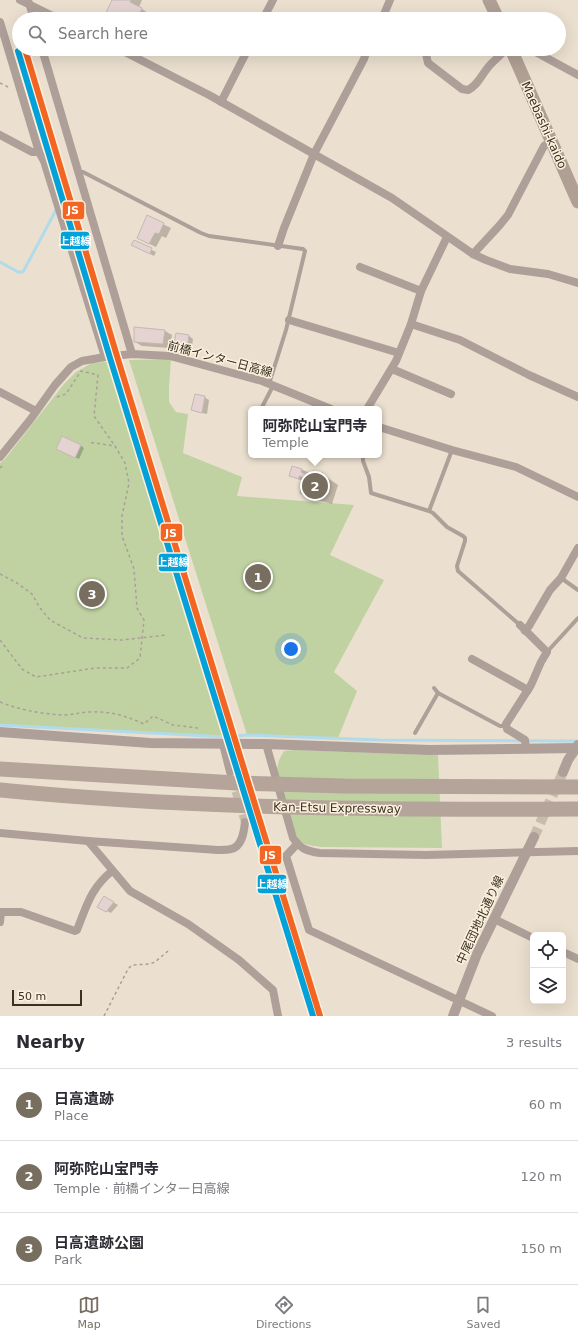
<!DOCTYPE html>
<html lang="en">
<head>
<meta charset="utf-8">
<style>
  body { margin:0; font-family:"DejaVu Sans","Noto Sans JP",sans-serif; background:#f2f2f3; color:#2b2b33 }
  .controls { position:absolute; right:12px; bottom:12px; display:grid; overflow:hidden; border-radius:6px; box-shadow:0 4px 16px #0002 }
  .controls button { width:36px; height:36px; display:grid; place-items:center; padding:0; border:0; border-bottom:1px solid #e1e1e2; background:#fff; color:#2b2b33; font:20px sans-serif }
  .scale { position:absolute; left:12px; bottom:10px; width:70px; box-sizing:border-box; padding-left:4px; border:2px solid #383124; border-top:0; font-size:11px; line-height:14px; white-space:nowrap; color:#383124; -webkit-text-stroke:3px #fdf1de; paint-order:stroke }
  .you { position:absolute; left:291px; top:649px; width:14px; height:14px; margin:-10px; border:3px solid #fff; border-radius:50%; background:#1a73e8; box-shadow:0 0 0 6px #1a73e833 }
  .badge { display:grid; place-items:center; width:26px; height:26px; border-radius:50%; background:#776e60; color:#fff; font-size:13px; font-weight:700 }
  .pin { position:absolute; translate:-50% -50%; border:2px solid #fff; box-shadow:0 1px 4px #0006 }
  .popup { position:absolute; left:248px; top:406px; width:134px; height:52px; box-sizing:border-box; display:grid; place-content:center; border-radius:6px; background:#fff; filter:drop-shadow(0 1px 3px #0005); font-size:13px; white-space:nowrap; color:#7c7c81 }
  .popup b { font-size:15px; color:#2b2b33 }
  .popup::after { content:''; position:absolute; left:50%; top:100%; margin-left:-8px; border:8px solid transparent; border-top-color:#fff }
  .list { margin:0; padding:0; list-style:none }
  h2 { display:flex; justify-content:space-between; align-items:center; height:52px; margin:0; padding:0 16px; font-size:17px }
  h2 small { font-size:13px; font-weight:400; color:#7c7c81 }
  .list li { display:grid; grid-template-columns:26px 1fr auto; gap:12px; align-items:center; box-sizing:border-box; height:72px; padding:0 16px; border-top:1px solid #e1e1e2 }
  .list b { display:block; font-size:15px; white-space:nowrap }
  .list p { margin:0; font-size:13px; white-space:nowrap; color:#7c7c81 }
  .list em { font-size:13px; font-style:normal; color:#7c7c81 }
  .icon { flex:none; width:22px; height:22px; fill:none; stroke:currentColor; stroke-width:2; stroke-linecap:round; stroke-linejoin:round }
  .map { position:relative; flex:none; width:578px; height:1016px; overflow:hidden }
  .search { position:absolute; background:#fff; box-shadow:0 4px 16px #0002; left:12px; right:12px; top:12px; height:44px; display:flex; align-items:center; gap:10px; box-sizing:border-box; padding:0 14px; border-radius:22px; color:#7c7c81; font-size:15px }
  .sheet { height:268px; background:#fff }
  nav { display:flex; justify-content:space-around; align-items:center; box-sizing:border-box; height:56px; border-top:1px solid #e1e1e2; background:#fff; font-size:11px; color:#7c7c81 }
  nav a { display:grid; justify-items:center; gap:2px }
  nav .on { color:#776e60 }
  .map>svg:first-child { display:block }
</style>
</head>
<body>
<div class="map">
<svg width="578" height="1016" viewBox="0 0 578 1016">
  <rect width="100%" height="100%" fill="#ebe0cf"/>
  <g fill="#c0d2a2">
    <path d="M171 359 169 387V402L176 412 188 414 183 453 242 477 237 496 354 505 330 555 384 580 334 672 357 691 338 738 247 735 129 360Z"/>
    <path d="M115 361 227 737 0 725V463L5 459 64 384 76 372 92 363Z"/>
    <path d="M294 750 438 755 442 848 323 847C315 846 306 846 300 841 291 832 281 783 277 769L279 760 284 751Z"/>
  </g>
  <g fill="#0003">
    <path d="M113 0H142L139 7 151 15 149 19H104Z"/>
    <path d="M141 49H153L151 54Z"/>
    <path d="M148 217 171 228 166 238 162 236 156 247 145 242Z"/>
    <path d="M135 242 156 252 154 256 137 247Z"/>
    <path d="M135 328 165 331 172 335 170 348 142 346 135 342Z"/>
    <path d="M177 334 189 336 193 339 191 353 179 351 174 348Z"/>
    <path d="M204 397 209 400 207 414 197 412 192 410Z"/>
    <path d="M80 445 84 448 79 459 61 451Z"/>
    <path d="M301 469 313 475 322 474 338 485 332 504 310 498 301 492 304 482 290 475Z"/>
    <path d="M104 897 118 905 111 913 98 907Z"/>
  </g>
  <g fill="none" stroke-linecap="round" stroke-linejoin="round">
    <g stroke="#b1daea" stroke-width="3">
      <path d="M0 262 18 272H23L56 210"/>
      <path d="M0 725 227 737 247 735 379 740 578 741"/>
    </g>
  </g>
  <g fill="#e4d3d0" stroke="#c4b8b4">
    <path d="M112 0H131L130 2 142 8 138 19H103Z"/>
    <path d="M147 215 164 223 159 234 155 233 149 244 137 238Z"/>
    <path d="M134 240 152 248 150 254 131 245Z"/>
    <path d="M134 327 165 330 163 344 134 342Z"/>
    <path d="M176 333 189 335 187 351 173 349Z"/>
    <path d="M195 394 205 396 202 413 191 410Z"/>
    <path d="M62 436 81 445 75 458 56 449Z"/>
    <path d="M292 466 302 469 301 472 305 474 306 472 312 474 313 471 323 473 322 477 329 479 323 500 300 493 304 478 299 476V479L289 476Z"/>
    <path d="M104 896 114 902 106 912 97 907Z"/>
  </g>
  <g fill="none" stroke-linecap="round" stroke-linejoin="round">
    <path stroke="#c7bdad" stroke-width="8" stroke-dasharray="8 4" stroke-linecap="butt" d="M232 780 245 822"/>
    <path stroke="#c7bdad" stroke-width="10" stroke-dasharray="10 5" stroke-linecap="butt" d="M534 837 563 772"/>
    <g stroke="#aa9f98" stroke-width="1.5" stroke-dasharray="3 3" stroke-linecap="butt">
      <path d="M0 83 10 88"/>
      <path d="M57 397 66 394 81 371 98 375 94 416 115 446"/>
      <path d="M0 468 3 465"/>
      <path d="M0 574 17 583 32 594 40 608 50 620 83 638 122 640 167 635"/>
      <path d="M0 640 22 669 36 677 95 668H127L140 658 144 620 137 608 134 569 122 536V516L129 483 125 463 115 446 88 442"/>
      <path d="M0 702C20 710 42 714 63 715 73 715 81 712 91 712 111 711 126 716 144 724L153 716 173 725 198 728"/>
      <path d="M104 1016 128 969 132 965 150 964 155 962 168 951"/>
    </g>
    <g stroke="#ae9f99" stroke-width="4">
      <path d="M78 172H83L201 233 209 236 303 249 305 251 286 330 269 384"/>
      <path d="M261 409 273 386"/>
      <path d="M363 455V461L369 477 371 493 429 511 433 513 447 527 463 536 465 538V541L457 566 458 571 520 625"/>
      <path d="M429 511 452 450"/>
      <path d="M561 578 578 590"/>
      <path d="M547 652 578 618"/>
      <path d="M434 688 438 693 500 726H506"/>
      <path d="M415 733 438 693"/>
    </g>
    <g stroke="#ae9f99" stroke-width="8">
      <path d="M20 0 59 19"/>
      <path d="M29 3 34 19"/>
      <path d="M263 19 273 0"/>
      <path d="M382 19 390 0"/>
      <path d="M0 22 39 152 44 161 105 357"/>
      <path d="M42 49 132 354"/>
      <path d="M119 49 209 95 392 198 473 254 486 260 510 269 548 274 578 283"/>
      <path d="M530 49 578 75"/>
      <path d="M424 52 426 54 428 63 462 89 468 90C479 85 483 71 492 63 497 58 501 55 506 49"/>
      <path d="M221 102 248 49"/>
      <path d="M0 135 32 152H39"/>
      <path d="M278 246 284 228 314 154 364 59 367 49"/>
      <path d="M473 254 499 226 508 215 544 146 551 141"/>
      <path d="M360 267 421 291"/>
      <path d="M289 320 399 353"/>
      <path d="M411 324 460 340 529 375 578 397"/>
      <path d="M392 369 451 394"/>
      <path d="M0 392 36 411"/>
      <path d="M367 409 396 361 411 324 421 291 447 237"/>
      <path d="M379 427 452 450 516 467 578 497"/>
      <path d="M0 457 30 420 55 385 71 367 82 361 105 357 132 354 170 356 262 381 331 409"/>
      <path d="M520 625 547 652 541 662 531 685 506 724 507 729 525 740 526 748"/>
      <path d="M525 631 529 626 550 590 561 578 578 548"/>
      <path d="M472 659 528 690"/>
      <path d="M223 744 230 772"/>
      <path d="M266 744 293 838C301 849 306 851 320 853L426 855 578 851"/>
      <path d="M0 833 88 841 218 850C222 850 227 850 231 849 242 847 244 832 245 822"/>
      <path d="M88 841 130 891 188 924 239 960 273 990 278 1016"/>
      <path d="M297 844 286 856 309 930 492 1016"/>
      <path d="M0 912H21L75 931 77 930C87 905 91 888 112 871"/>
      <path d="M494 919 533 938"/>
      <path d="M0 922 1 912"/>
      <path d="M563 952 578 959"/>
    </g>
    <g stroke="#ae9f99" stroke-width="10">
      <path d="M0 732 150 743 266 744 429 750 578 748"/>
      <path d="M563 772 568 760 578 745"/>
      <path d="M453 1016 477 954 534 837"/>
    </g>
    <g stroke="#b09f95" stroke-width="13">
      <path d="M489 0 498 19"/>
      <path d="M511 49 578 202"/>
    </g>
    <g stroke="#b4a499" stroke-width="15">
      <path d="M0 769 236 783 344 786 578 787"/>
      <path d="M0 790C192 809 385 810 578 809"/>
    </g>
    <defs>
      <path id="rail-1" d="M25 49 117 356 320 1016"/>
      <path id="rail-2" d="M18 51 110 358 313 1016"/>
    </defs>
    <use href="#rail-1" stroke="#fdf1de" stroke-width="9"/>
    <use href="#rail-2" stroke="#fdf1de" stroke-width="9"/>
    <use href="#rail-1" stroke="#f26522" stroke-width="6"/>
    <use href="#rail-2" stroke="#03a1d9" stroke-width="6"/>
  </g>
  <g text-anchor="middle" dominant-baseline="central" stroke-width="3" stroke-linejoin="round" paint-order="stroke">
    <g font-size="12" fill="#383124" stroke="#fdf1de">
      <text transform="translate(544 125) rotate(66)">Maebashi-kaido</text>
      <text transform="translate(220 359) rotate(15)">前橋インター日高線</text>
      <text transform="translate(337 808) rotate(1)">Kan-Etsu Expressway</text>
      <text transform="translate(480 920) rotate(-65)">中尾団地北通り線</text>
    </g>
  </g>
  <g stroke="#fdf1de" stroke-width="1.5">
    <rect x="62" y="201" width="23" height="19" rx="4" fill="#f26522"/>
    <rect x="60" y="231" width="30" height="19" rx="4" fill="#03a1d9"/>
    <rect x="160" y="523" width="23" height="19" rx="4" fill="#f26522"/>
    <rect x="158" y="553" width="30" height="19" rx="4" fill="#03a1d9"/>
    <rect x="259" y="845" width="23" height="20" rx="4" fill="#f26522"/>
    <rect x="257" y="874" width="30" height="20" rx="4" fill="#03a1d9"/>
  </g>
  <g font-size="11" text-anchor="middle" font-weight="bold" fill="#fff">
    <text x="73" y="214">JS</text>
    <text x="75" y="245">上越線</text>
    <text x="171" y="537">JS</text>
    <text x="173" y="566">上越線</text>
    <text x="270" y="859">JS</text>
    <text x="272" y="888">上越線</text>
  </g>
</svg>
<div class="controls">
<button><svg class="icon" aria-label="locate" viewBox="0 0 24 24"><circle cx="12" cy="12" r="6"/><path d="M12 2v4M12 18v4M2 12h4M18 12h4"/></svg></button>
<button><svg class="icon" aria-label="layers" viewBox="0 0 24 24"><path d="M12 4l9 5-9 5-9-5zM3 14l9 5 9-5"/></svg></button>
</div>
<div class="scale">50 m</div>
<div class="you"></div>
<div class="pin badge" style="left:258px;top:577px">1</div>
<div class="pin badge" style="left:315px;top:486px">2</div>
<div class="popup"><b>阿弥陀山宝門寺</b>Temple</div>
<div class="pin badge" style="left:92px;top:594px">3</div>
<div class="search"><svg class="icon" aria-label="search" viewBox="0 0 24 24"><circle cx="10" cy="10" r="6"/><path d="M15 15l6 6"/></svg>Search here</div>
</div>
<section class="sheet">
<h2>Nearby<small>3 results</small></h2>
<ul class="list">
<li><span class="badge">1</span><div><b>日高遺跡</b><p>Place</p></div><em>60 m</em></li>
<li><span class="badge">2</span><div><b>阿弥陀山宝門寺</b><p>Temple · 前橋インター日高線</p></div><em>120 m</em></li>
<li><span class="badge">3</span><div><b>日高遺跡公園</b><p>Park</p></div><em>150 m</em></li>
</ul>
</section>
<nav>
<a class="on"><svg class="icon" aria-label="map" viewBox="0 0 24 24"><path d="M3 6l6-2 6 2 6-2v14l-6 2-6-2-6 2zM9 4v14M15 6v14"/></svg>Map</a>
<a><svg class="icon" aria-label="directions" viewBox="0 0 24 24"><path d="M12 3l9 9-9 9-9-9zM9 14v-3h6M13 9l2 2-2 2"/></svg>Directions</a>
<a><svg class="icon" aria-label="saved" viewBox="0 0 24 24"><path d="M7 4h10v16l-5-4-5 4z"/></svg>Saved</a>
</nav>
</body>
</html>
